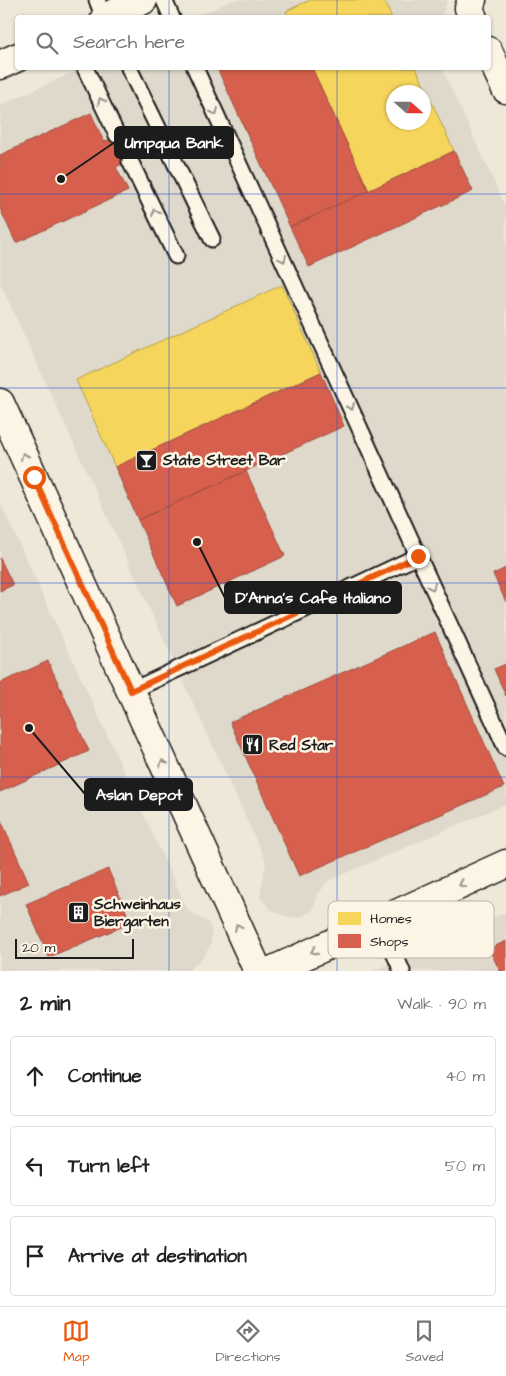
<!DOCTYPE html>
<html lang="en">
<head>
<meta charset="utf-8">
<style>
  body { margin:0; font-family:"Architects Daughter",sans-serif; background:#f6f6f6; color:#222 }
  .compass { position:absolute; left:386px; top:85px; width:45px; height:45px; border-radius:50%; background:#fff; box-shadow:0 1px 4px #0004; rotate:111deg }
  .scale { position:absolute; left:15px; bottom:12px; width:119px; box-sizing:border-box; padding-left:5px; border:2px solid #1c1c1c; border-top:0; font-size:14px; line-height:18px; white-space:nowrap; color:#1c1c1c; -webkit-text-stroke:4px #fcf5e5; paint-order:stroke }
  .stop { position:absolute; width:15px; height:15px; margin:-11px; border:4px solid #ea580c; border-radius:50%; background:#fff }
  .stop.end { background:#ea580c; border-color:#fff; box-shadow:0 1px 5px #0008 }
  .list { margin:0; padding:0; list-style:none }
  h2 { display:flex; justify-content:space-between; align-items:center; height:65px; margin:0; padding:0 20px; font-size:21px }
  h2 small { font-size:16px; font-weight:400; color:#767676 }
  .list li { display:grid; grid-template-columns:32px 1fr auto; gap:15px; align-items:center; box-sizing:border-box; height:80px; margin:0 10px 10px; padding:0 10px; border:1px solid #e0e0e0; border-radius:5px }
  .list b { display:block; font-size:19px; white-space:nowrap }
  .list em { font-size:16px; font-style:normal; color:#767676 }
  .icon { flex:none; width:28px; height:28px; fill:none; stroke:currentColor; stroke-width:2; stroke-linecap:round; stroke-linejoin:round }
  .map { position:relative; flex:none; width:506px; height:971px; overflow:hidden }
  .search { position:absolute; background:#fff; box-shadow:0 1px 4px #0004; left:15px; right:15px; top:15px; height:55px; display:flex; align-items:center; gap:12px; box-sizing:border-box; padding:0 18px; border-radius:5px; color:#767676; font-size:19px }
  .sheet { height:335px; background:#fff }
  nav { display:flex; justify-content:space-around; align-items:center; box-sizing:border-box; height:70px; border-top:1px solid #e0e0e0; background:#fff; font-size:14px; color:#767676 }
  nav a { display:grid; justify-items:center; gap:2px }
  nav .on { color:#ea580c }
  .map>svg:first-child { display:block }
</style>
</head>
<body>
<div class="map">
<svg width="506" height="971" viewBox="0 0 506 971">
  <rect width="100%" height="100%" fill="#eee8d9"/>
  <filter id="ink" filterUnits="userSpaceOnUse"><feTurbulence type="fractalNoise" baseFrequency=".02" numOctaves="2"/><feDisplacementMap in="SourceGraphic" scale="10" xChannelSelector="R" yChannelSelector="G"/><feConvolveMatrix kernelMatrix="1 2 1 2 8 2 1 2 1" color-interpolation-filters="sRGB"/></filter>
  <g filter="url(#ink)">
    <g fill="#ded9cb" fill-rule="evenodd">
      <path d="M233 0H448L441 17 194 18Z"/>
      <path d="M83 68H442L506 208V804L328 881 318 894 313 910 299 918 285 916 270 909 260 897 266 862 0 283V105ZM394 92H424V122H394Z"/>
      <path d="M0 502 188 911 208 922 212 931 211 944 204 956 188 971H0Z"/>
      <path d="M506 912V971H373Z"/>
    </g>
    <g fill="#f6d55c" stroke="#b59e49" fill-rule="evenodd">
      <path d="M310 0H384L392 18H289L286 11Z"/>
      <path d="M312 68H416L454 151 369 191ZM394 92H424V122H394Z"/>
      <path d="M282 285 321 372 115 467 76 380Z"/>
    </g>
    <g fill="#d6604d" stroke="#9e4c3e">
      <path d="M217 68H312L369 191 290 227Z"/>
      <path d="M91 113 104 142 126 131 138 156 116 167 128 191 16 243 0 209V155Z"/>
      <path d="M454 151 473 191 309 267 290 227Z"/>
      <path d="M321 372 344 426 138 520 115 467Z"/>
      <path d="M246 471 285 556 177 606 138 520Z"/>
      <path d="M0 558 13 585 0 591Z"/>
      <path d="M506 568V602L493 574Z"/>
      <path d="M435 632 504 787 299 876 230 722Z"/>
      <path d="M48 661 89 751 0 792V683Z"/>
      <path d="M506 664V696L494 669Z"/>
      <path d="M0 818 29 883 0 896Z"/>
      <path d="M108 869 131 923 49 957 26 904Z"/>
      <path d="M506 941V971H500L489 949Z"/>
    </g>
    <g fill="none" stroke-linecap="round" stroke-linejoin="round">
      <defs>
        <g id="service">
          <path d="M97 0 104 18"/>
          <path d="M164 0 172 18"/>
          <path d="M85 68 117 135"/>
          <path d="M129 68 212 239"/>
          <path d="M195 68 506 748"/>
          <path d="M130 161 176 256"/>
          <path d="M131 691 418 556"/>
          <path d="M380 921 402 971"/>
        </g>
        <g id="minor">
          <path d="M472 0 469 8 473 18"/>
          <path d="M488 51 506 89"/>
        </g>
        <path id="tertiary" d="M271 971 506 864"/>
        <g id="secondary">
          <path d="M105 18 143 0"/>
          <path d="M0 65 18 57"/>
          <path d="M0 403 258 971"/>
        </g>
      </defs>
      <use href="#service" stroke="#1c1c1c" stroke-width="19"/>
      <use href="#minor" stroke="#1c1c1c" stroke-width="31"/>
      <use href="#tertiary" stroke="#1c1c1c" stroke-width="31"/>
      <use href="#secondary" stroke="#1c1c1c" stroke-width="31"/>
      <use href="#service" stroke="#fcf5e5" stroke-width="15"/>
      <use href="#minor" stroke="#fcf5e5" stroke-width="28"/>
      <use href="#tertiary" stroke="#fcf5e5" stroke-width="28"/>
      <use href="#secondary" stroke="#fcf5e5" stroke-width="28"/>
    </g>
    <defs><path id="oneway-chevron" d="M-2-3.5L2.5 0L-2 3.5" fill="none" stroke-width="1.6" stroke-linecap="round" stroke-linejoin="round" transform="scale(1.25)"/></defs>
    <g stroke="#97938b">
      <use href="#oneway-chevron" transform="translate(101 101) rotate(-116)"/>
      <use href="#oneway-chevron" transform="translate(215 112) rotate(65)"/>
      <use href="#oneway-chevron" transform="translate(155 212) rotate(-116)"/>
      <use href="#oneway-chevron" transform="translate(283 259) rotate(65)"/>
      <use href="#oneway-chevron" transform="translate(351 407) rotate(66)"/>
      <use href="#oneway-chevron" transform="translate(24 456) rotate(-114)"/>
      <use href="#oneway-chevron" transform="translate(432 587) rotate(65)"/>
      <use href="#oneway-chevron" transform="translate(163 763) rotate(-114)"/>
      <use href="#oneway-chevron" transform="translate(462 884) rotate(156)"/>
      <use href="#oneway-chevron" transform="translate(238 927) rotate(-115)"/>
      <use href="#oneway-chevron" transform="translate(314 951) rotate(155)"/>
    </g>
  </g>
  <g fill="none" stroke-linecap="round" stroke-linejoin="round" filter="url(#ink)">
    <path stroke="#ea580c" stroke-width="6" d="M34 477 131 691 418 556"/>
  </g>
  <path fill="none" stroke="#1d4ed8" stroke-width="1" stroke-opacity="0.55" d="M169 0V18M337 0V18M169 68V971M337 68V971M0 194H506M0 388H506M0 583H506M0 777H506"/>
  <defs>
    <symbol id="bar-square" viewBox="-11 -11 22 22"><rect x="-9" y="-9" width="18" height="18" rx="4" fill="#1c1c1c" stroke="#fcf5e5"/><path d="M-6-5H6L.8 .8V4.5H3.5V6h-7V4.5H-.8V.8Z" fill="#fff"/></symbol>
    <symbol id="restaurant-square" viewBox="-11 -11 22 22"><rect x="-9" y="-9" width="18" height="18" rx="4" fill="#1c1c1c" stroke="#fcf5e5"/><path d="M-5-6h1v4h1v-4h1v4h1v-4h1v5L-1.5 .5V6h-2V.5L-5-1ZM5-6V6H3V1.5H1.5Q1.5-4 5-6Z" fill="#fff"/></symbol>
    <symbol id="building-square" viewBox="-11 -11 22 22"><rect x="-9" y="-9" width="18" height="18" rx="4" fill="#1c1c1c" stroke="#fcf5e5"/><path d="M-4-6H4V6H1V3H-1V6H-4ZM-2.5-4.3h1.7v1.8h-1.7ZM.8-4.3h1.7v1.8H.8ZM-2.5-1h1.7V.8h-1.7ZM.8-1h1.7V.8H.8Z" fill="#fff"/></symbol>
  </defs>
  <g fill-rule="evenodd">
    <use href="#bar-square" x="134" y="448" width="25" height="25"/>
    <use href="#restaurant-square" x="240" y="732" width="25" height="25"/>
    <use href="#building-square" x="66" y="900" width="25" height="25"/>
  </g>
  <g text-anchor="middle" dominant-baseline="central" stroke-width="5" stroke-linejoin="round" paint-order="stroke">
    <g font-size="15" font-weight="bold" fill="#1c1c1c" stroke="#fcf5e5" text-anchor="start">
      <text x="163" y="460">State Street Bar</text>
      <text x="269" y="745">Red Star</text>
      <text x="94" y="904">Schweinhaus<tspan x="94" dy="17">Biergarten</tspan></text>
    </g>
  </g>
  <rect x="328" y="901" width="166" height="57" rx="8" fill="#fcf5e5" stroke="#b9b4a9" stroke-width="1"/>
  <rect x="338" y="912" width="23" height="13" fill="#f6d55c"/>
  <rect x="338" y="934" width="23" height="14" fill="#d6604d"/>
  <g font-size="14" fill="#1c1c1c">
    <text x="370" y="923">Homes</text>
    <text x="370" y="946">Shops</text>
  </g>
  <path fill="none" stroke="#1c1c1c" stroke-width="2" d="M61 179L115 142M197 542L225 598M29 728L85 794"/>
  <g fill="#1c1c1c" stroke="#fcf5e5" stroke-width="2">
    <circle cx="61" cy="179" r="5"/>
    <circle cx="197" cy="542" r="5"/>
    <circle cx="29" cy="728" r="5"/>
  </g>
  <g fill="#1c1c1c" stroke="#1c1c1c" stroke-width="2">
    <rect x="115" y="127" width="118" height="31" rx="5"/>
    <rect x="225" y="582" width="176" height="31" rx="5"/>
    <rect x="85" y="779" width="107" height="31" rx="5"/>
  </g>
  <g font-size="16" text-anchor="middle" font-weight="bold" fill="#fff">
    <text x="174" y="148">Umpqua Bank</text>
    <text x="313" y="603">D'Anna's Cafe Italiano</text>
    <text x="139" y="800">Aslan Depot</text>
  </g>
</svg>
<svg class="compass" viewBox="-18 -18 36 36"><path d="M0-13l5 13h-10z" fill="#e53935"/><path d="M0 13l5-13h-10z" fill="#767676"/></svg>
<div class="scale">20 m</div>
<div class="stop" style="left:34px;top:477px"></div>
<div class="stop end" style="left:418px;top:556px"></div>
<div class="search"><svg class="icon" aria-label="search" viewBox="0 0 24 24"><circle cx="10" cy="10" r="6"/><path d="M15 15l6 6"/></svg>Search here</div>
</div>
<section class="sheet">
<h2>2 min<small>Walk · 90 m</small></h2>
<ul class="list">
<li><svg class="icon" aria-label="ahead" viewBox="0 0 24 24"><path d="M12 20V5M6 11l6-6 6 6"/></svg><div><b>Continue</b></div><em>40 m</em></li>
<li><svg class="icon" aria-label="left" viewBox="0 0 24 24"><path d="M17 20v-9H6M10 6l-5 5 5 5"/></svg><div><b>Turn left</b></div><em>50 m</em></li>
<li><svg class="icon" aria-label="arrive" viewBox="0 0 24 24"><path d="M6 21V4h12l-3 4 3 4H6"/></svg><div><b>Arrive at destination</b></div></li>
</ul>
</section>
<nav>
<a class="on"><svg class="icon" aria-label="map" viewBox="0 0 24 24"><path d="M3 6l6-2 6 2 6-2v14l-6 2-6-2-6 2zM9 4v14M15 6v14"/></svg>Map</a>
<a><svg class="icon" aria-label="directions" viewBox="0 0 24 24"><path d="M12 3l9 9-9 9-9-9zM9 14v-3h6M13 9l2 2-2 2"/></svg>Directions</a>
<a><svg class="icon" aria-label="saved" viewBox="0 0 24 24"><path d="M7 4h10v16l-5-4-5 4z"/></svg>Saved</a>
</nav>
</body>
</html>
